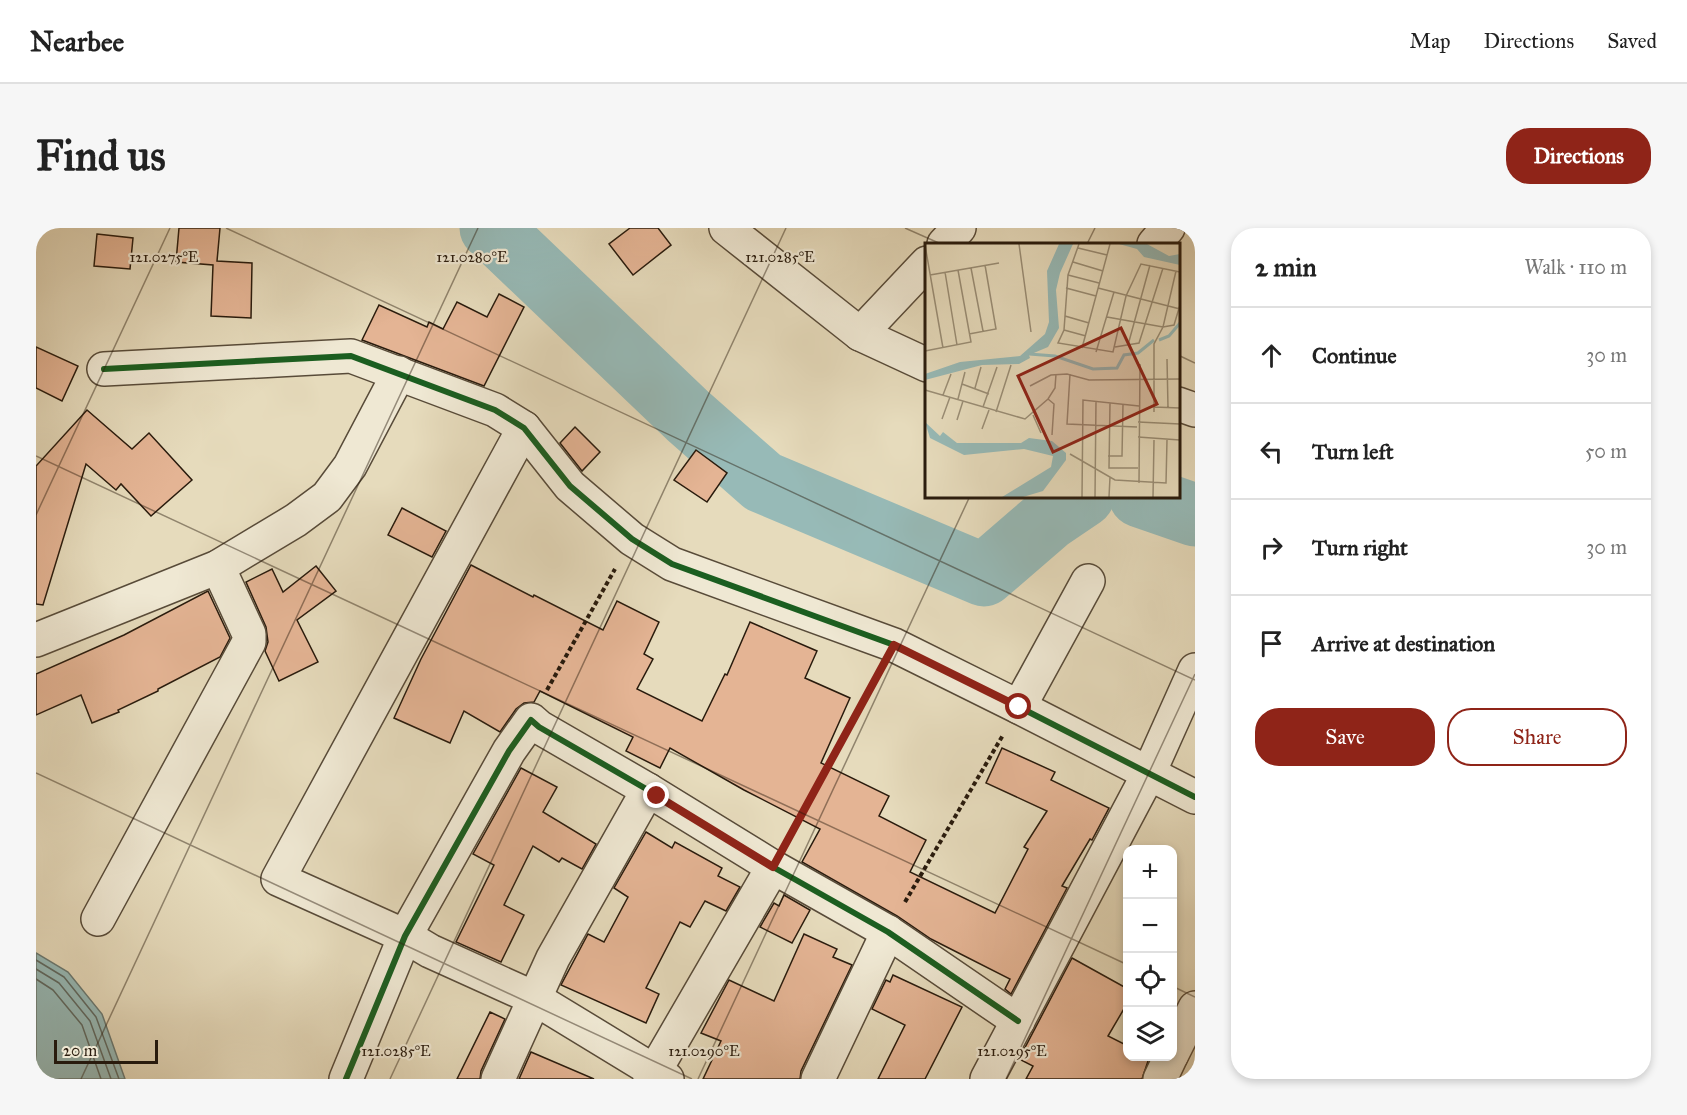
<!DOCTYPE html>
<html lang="en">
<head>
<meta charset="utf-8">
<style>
  body { margin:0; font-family:"IM FELL Great Primer",serif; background:#f6f6f6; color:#222 }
  .controls { position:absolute; right:18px; bottom:18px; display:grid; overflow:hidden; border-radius:12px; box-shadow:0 3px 9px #0003 }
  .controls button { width:54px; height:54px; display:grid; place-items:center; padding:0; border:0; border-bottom:2px solid #e0e0e0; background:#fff; color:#222; font:30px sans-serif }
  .scale { position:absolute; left:18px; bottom:15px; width:104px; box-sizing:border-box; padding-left:6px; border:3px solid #291b0d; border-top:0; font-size:16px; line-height:21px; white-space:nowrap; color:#291b0d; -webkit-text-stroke:4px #efe8d3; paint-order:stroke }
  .stop { position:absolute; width:18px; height:18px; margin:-14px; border:4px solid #8f2418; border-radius:50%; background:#fff }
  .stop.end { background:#8f2418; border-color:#fff; box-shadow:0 2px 6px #0008 }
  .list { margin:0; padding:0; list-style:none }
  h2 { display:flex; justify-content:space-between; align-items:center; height:78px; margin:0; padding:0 24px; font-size:26px }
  h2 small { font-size:20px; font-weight:400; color:#767676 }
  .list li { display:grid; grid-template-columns:39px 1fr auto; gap:18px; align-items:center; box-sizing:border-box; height:96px; padding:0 24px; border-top:2px solid #e0e0e0 }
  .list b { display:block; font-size:22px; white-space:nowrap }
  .list em { font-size:20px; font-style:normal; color:#767676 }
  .actions { display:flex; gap:12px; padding:18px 24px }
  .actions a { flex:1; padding:14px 0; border:2px solid #8f2418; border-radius:24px; text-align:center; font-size:21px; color:#8f2418 }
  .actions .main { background:#8f2418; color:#fff }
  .icon { flex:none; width:33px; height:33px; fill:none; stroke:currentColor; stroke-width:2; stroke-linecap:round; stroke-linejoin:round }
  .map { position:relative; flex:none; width:1159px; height:851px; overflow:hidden; border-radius:24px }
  header { display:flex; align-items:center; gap:36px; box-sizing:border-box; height:84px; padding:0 30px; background:#fff; border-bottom:2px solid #e0e0e0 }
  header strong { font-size:28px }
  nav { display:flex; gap:33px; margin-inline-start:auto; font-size:21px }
  .intro { display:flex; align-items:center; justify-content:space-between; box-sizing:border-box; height:144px; padding:0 36px }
  h1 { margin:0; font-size:42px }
  .button { padding:15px 27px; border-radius:24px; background:#8f2418; color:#fff; font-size:21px; font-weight:700 }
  main { display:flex; gap:36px; padding:0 36px }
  aside { flex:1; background:#fff; border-radius:24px; box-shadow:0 3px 9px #0003 }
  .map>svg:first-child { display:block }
</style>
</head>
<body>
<header>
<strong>Nearbee</strong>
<nav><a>Map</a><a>Directions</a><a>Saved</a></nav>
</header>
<div class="intro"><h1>Find us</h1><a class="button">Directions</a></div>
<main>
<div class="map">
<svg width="1159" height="851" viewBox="0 0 1159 851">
  <rect width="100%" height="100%" fill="#e6dbbc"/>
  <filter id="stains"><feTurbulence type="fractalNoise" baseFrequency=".00333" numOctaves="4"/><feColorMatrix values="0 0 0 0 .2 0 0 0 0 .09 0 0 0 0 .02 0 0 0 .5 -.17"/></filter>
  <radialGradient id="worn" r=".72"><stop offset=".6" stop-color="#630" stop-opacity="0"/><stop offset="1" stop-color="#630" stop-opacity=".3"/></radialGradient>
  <path fill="#97bab7" stroke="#6b7a73" stroke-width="1.5" d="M0 725 32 744 66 786 89 851H0Z"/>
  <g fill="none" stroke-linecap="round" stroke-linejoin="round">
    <g stroke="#606a62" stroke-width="1.5">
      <path d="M0 732 28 749 60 789 83 851"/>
      <path d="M0 741 23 755 54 793 75 851"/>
      <path d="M0 751 17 762 46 797 65 851"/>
    </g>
    <g stroke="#97bab7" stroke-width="63">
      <path d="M455 0 652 188 727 254 948 347 1013 291 1047 268"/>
      <path d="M1104 268 1159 287"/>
    </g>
  </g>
  <g fill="#e4b494" stroke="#291b0d" stroke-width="1.5">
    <path d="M143 0H184L181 33 216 35 215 90 175 88 177 37 140 34Z"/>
    <path d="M594 0H622L635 17 597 47 573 16Z"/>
    <path d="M61 6 97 10 94 41 58 38Z"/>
    <path d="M463 66 488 79 448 158 326 112 343 77 391 99 393 94 407 101 421 74 451 89Z"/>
    <path d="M0 119 42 138 26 173 0 160Z"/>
    <path d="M51 182 96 221 113 205 156 252 115 288 85 256 80 262 50 236 7 377 0 376V238Z"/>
    <path d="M539 199 564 224 546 243 524 215Z"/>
    <path d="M660 222 691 245 671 274 638 252Z"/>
    <path d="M366 280 410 303 396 329 352 307Z"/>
    <path d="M435 337 497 369 498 367 567 402 581 373 623 394 608 426 617 431 601 461 666 493 689 446 691 447 714 394 781 423 769 450 814 470 785 535 853 568 843 588 890 612 874 644 959 685 992 621 988 619 1011 583 950 555 966 520 1019 544 1015 552 1073 580 1056 612 1054 611 1026 658 1031 660 975 766 969 761 974 751 895 711 861 688 766 634 784 601 708 562 634 520 624 540 590 523 597 509 504 463 498 474 488 475 480 481 464 504 428 483 414 515 358 490 385 431Z"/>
    <path d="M280 338 300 363 261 392 282 434 243 453 229 423 232 414 230 399 210 354 236 341 247 364Z"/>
    <path d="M172 363 194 410 184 429 122 461V463L82 482 83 484 56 495 45 467 0 487V446L88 407Z"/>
    <path d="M485 540 521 559 507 584 560 616 546 641 526 630 523 634 497 618 468 677 488 687 465 734 420 714 458 637 437 626Z"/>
    <path d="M610 604 636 620 639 614 686 640 682 648 704 659 690 683 669 673 654 699 644 694 610 760 623 766 610 795 525 757 552 706 568 714 592 669 578 660Z"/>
    <path d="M748 667 774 682 756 715 724 699 738 675 743 678Z"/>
    <path d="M768 706 801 721 797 729 816 737 765 843 764 851H667L685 813 665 805 693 752 738 773Z"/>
    <path d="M1036 730 1092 761V774L1072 808 1092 818V828L1113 830 1106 851H990L997 838 983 831Z"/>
    <path d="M857 747 926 779 889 851H842L869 797 836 781 850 752 854 754Z"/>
    <path d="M454 784 469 791 445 843 444 851H421Z"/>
    <path d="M495 824 558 851H483Z"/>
  </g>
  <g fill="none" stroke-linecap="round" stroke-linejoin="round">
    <defs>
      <g id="minor">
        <path d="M690 0 824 106 891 137"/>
        <path d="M908 16 923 0"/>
        <path d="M1118 16 1132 0"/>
        <path d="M824 106 891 35"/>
        <path d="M68 141 315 128 459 182 488 200 534 258 596 311 636 336 858 417 983 479 1159 569"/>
        <path d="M1142 176 1159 182"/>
        <path d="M488 200 242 651 369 708 394 723 498 770 631 851"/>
        <path d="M0 412 182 339 260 292 291 269 314 238 363 145"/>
        <path d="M983 479 1052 353"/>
        <path d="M62 691 213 414V406L182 339"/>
        <path d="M1136 826 1159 780"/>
        <path d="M310 851 369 708 473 523 495 492 503 499 612 562 737 639 852 704 982 793"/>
        <path d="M462 851 517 730 612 562"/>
        <path d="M614 851 737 639"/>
        <path d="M782 851 852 704"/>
        <path d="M951 851 1112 547 1159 442"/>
        <path d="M1124 851 1135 828"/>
      </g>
    </defs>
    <use href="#minor" stroke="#584b39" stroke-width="36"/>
    <g stroke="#291b0d" stroke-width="4" stroke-dasharray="4.5 3" stroke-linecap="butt">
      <path d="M511 462 579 341"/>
      <path d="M754 609 842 447"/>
      <path d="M869 674 967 507"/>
    </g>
    <use href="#minor" stroke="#efe8d3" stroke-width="33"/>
    <defs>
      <g id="cycleway">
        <path d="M68 141 315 128 459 182 488 200 534 258 596 311 636 336 858 417 983 479 1159 569"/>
        <path d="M310 851 369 708 473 523 495 492 503 499 612 562 737 639 852 704 982 793"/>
      </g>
    </defs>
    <use href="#cycleway" stroke="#efe8d3" stroke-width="10"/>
    <use href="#cycleway" stroke="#1b5e20" stroke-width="6"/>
  </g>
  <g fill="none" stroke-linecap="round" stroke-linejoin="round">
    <path stroke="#8f2418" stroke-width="8" d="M621 568 737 639 858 417 983 479"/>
  </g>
  <path fill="none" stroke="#291b0d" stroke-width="1.5" stroke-opacity="0.45" d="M190 0 1159 452M869 0 905 16M1051 16 1059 0M1142 127 1159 135M0 228 1092 737M0 287 134 0M0 545 656 851M1136 758 1159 769M45 851 442 0M354 851 750 0M662 851 934 268M970 851 1159 446"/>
  <g transform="translate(889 15)">
    <rect width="255" height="255" fill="#e6dbbc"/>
    <path d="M134 1H148L135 30 131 47 134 85 123 104 104 112 105 115 94 121 57 122 0 137V131L35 119 95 113 120 91 124 79 122 28ZM194 1H222L244 13 255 11V22L219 14 212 6ZM0 179 15 193 18 189 32 200H96L104 195 127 198 141 210V217L118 248 98 254H77L126 224 128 213 99 206 39 212 5 195Z" fill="#97bab7"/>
    <path fill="none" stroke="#97bab7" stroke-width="3" d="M234 97 244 93 255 80M104 111 130 113 168 126 192 125 199 112 213 110 229 97"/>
    <path fill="none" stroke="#9a8e76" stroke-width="1.5" d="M94 1 106 89M154 1 143 32 139 87 133 100 188 109 201 53 216 21 255 29M0 2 18 105M153 5 182 12M148 19 178 28M46 25 58 88M20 29 32 102M5 32 74 20M143 32 174 40M141 45 171 53M173 45 255 66M140 73 164 80M182 74 238 84 249 82 255 62M139 87 161 93M44 91 71 86 60 22M203 102 225 22M190 104 214 100 238 25M157 105 185 1M0 108 46 99 33 27M171 109 189 49M242 116 243 165M145 131 142 181 212 184M37 141 64 151M105 143 126 132 142 131 164 137 255 136M50 145 56 124M0 147 100 176 123 156 130 145 131 131M18 152 26 131M33 156 40 129M123 156 129 161 127 192M185 160 184 225H213M58 164 72 124M229 164 255 165M71 169 86 122M229 169V101L238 84 251 28M108 172 116 190M17 176 25 154M32 177 38 158M213 179 255 181M57 186 64 167M213 194 255 197M145 211 190 237 241 240 242 197M183 213H197L198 161M214 240 215 121M157 254 158 157 214 163M170 254 171 158M184 254 185 234M228 254 229 197"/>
    <path fill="#8f2418" fill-opacity="0.15" stroke="#8f2418" stroke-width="3" d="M196 85 232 161 128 209 93 133Z"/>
    <rect width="255" height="255" fill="none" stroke="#291b0d" stroke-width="3"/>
  </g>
  <g font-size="15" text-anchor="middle" fill="#291b0d" stroke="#efe8d3" stroke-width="4.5" stroke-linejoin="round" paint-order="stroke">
    <text x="128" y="34">121.0275°E</text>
    <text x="436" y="34">121.0280°E</text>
    <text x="744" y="34">121.0285°E</text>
    <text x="360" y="828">121.0285°E</text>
    <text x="668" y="828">121.0290°E</text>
    <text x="976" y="828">121.0295°E</text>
  </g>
  <rect width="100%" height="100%" filter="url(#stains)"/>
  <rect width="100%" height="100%" fill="url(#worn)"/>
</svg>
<div class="controls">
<button>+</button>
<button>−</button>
<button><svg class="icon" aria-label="locate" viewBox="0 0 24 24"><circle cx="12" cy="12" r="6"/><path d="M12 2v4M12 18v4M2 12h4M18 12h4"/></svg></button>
<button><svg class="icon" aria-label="layers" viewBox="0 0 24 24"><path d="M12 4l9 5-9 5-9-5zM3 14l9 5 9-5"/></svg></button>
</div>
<div class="scale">20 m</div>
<div class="stop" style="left:983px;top:479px"></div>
<div class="stop end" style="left:621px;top:568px"></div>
</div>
<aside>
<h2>2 min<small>Walk · 110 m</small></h2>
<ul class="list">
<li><svg class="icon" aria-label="ahead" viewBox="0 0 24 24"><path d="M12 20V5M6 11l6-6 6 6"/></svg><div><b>Continue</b></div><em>30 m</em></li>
<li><svg class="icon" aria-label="left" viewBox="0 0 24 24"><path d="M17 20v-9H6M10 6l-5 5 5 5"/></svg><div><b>Turn left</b></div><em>50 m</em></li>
<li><svg class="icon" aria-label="right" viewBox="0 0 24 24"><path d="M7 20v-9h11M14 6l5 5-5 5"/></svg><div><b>Turn right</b></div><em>30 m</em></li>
<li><svg class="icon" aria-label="arrive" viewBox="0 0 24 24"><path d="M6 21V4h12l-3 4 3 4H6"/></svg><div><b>Arrive at destination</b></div></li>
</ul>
<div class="actions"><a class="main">Save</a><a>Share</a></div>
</aside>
</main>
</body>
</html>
